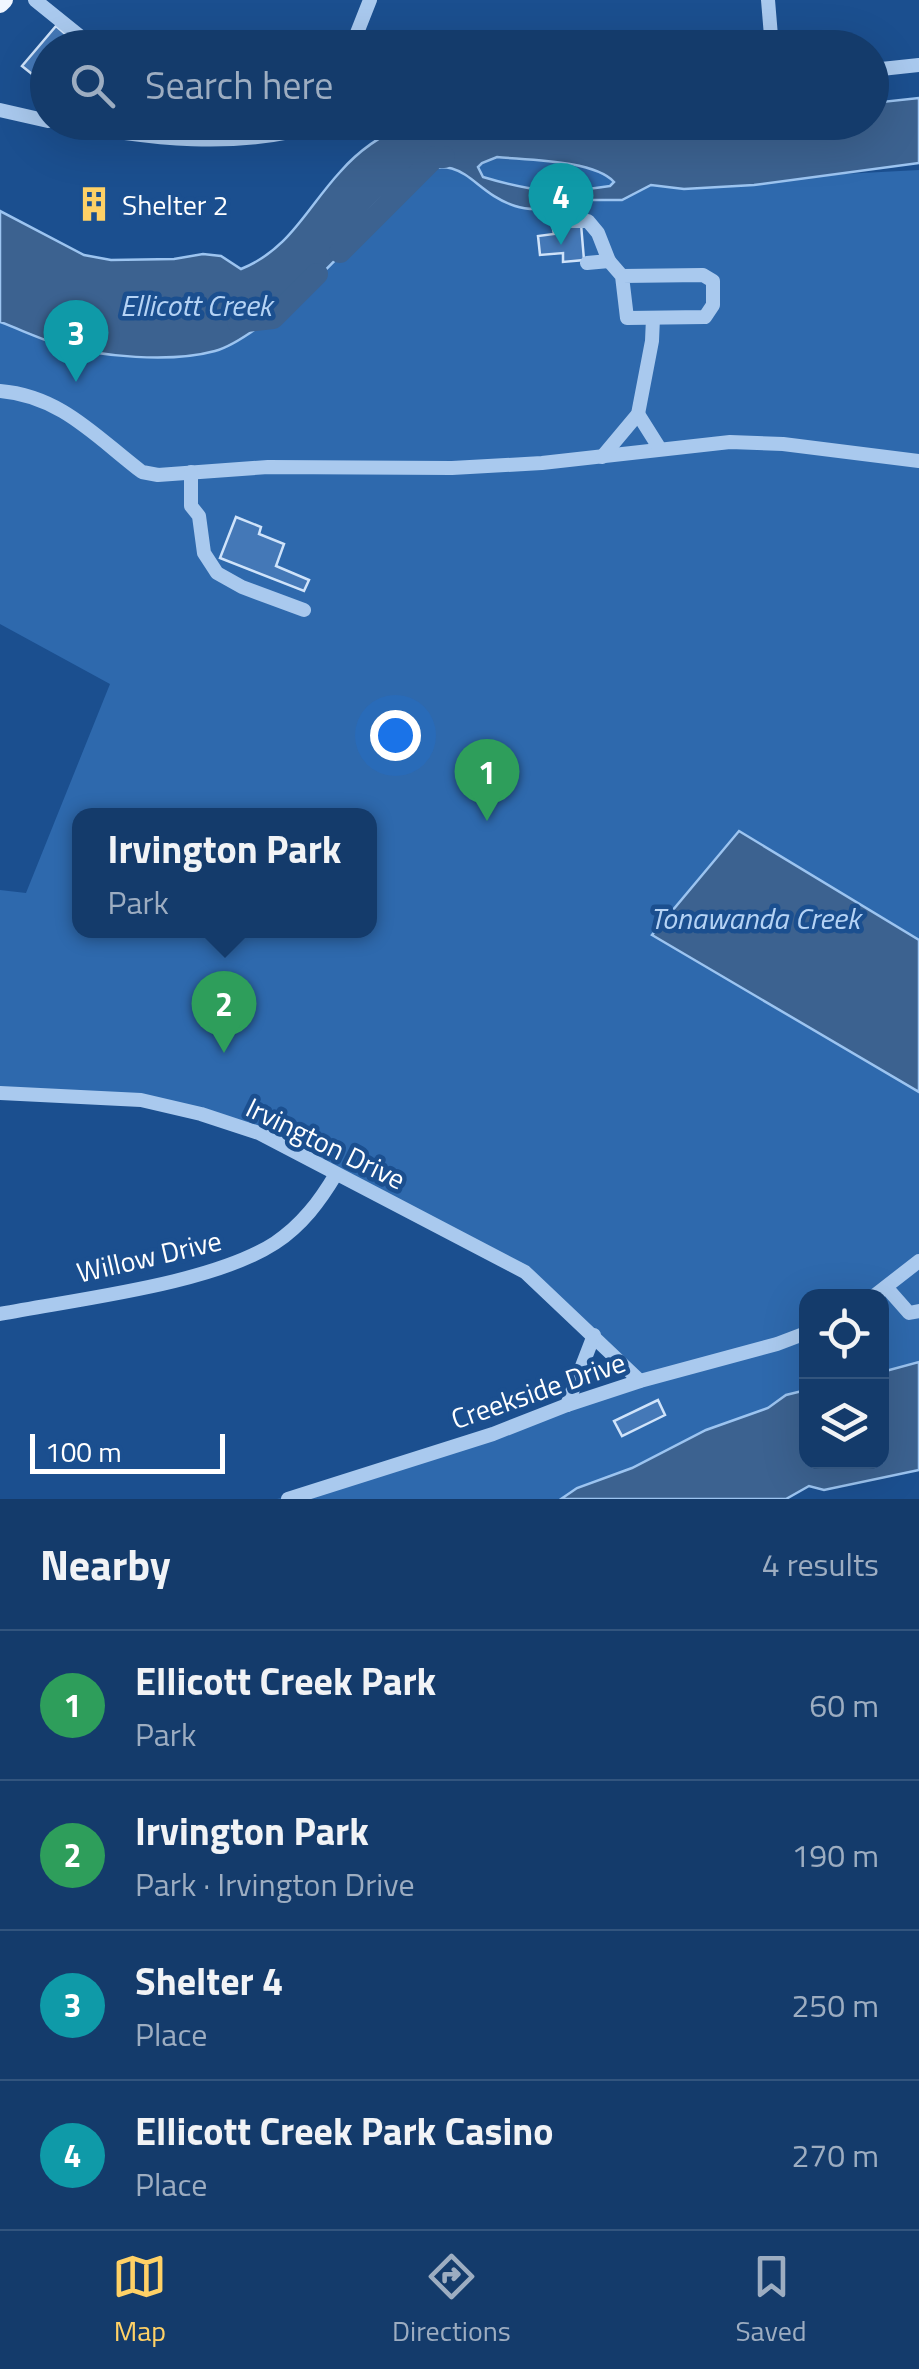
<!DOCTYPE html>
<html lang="en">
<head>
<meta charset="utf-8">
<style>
  body { margin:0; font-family:"Titillium Web",sans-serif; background:#214673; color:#f1f3f6 }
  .controls { position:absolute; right:30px; bottom:30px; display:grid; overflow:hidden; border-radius:20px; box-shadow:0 10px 40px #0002 }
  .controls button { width:90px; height:90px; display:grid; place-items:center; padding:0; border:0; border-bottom:2px solid #33557e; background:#143b6b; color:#f1f3f6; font:50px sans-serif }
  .scale { position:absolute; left:30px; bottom:25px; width:195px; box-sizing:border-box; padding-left:10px; border:5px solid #fff; border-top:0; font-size:28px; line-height:35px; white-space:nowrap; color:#fff; -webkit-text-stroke:8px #1b4f8f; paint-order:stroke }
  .you { position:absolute; left:395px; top:735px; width:35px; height:35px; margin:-25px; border:8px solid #fff; border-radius:50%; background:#1a73e8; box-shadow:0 0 0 15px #1a73e833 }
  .badge { display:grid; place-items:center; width:65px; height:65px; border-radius:50%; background:#ffd166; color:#fff; font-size:32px; font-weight:700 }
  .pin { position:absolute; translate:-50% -82px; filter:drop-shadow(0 2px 5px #0008) }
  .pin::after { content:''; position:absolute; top:52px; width:35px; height:30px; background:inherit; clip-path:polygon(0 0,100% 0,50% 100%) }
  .popup { position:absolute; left:72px; top:808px; width:305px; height:130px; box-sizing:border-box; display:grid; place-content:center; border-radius:20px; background:#143b6b; filter:drop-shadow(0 2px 8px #0005); font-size:32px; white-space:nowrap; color:#9dadc1 }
  .popup b { font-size:38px; color:#f1f3f6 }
  .popup::after { content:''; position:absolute; left:50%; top:100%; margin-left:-20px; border:20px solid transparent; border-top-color:#143b6b }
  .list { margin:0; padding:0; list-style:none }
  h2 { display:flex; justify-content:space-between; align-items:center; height:130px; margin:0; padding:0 40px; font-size:42px }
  h2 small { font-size:32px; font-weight:400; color:#9dadc1 }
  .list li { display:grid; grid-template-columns:65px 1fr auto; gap:30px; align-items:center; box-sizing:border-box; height:150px; padding:0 40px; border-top:2px solid #33557e }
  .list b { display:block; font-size:38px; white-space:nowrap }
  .list p { margin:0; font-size:32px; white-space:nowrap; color:#9dadc1 }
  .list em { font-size:32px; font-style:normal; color:#9dadc1 }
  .icon { flex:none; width:55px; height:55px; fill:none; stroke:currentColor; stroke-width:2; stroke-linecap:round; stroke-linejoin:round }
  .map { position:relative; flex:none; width:919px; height:1499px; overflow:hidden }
  .search { position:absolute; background:#143b6b; box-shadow:0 10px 40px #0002; left:30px; right:30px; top:30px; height:110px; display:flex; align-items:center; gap:25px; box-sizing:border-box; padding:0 35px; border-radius:55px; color:#9dadc1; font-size:38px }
  .sheet { height:730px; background:#143b6b }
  nav { display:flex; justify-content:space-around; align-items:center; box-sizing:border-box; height:140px; border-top:2px solid #33557e; background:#143b6b; font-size:28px; color:#9dadc1 }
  nav a { display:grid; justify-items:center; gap:5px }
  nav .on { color:#ffd166 }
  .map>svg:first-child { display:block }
</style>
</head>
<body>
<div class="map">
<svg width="919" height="1499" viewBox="0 0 919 1499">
  <rect width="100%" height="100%" fill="#1b4f8f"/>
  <path fill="#2e69ad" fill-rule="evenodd" d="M435 157H614L768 178 919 170V1362L882 1372V1296H806V1390L786 1395 768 1408 706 1430 632 1468 577 1488 561 1499H277L493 1434 639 1382 525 1272 259 1133 141 1100 0 1093V890L26 893 110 684 0 624V266L108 335 273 318ZM79 816H369V930H79Z"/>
  <g fill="#3c6290" stroke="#9cc4f0" stroke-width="2.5" fill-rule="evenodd">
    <path d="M919 98V163L754 185 684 189 651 185 622 200H588L582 204C561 206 535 213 515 206 471 192 465 151 415 174 399 181 366 208 360 224 356 236 355 240 346 249 319 278 251 341 215 351 171 363 100 357 57 344 38 338 19 329 0 322V211L84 255 111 260 174 259 203 254 221 256 241 269C290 249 306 209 340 172 359 150 383 134 409 123L637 122 696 130 744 123 872 122V103ZM497 157C526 160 594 160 614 182L610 186C558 194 533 192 483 177L478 167 482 163Z"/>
    <path d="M739 831 919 940V1092L652 935Z"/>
    <path d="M919 1362V1470L824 1490 809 1486 786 1499H561L577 1488 632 1468 706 1430 768 1408 786 1395 806 1390V1462H882V1372Z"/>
  </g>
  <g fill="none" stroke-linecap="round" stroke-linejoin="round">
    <g stroke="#3c6290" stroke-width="22">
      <path d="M340 252 435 157H444"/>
      <path d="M238 322 273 318 317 274"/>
    </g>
  </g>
  <g fill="#4478b7" stroke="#cfe3fa" stroke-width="2.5">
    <path d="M56 26 70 38 63 48H48V65L37 78 22 66Z"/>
    <path d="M581 224 584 260 563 262V253L540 255 538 236 554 234 553 229H561L560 225Z"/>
    <path d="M236 517 261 527 259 534 284 544 276 566 309 580 304 591 220 558Z"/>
    <path d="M658 1400 665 1415 622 1436 614 1421Z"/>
  </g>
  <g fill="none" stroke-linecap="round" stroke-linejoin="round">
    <g stroke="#a9c9ee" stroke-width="14">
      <path d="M35 0 87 42 83 48"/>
      <path d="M768 0 772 48"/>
      <path d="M351 48 370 0"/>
      <path d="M872 70 919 65"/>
      <path d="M0 110 48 121"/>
      <path d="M57 122C149 138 236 152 327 122"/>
      <path d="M561 221H588L598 233 609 261 622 276 627 318 705 317 713 305V281L703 275 622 276"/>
      <path d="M587 263 609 261"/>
      <path d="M0 391C61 396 96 437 142 472L158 475 268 467 452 468 542 463 730 442 783 444 919 461"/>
      <path d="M638 414 660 449"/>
      <path d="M602 457 638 414 652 341 653 318"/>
      <path d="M191 472V506L199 516 204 553 217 573 242 587 304 610"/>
      <path d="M0 1093 141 1100 201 1114 259 1133 525 1272 640 1381"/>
      <path d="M887 1288 909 1313 919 1311"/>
      <path d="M874 1296 919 1261"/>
      <path d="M0 1314C77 1299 212 1284 275 1243 302 1225 320 1201 336 1174"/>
      <path d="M567 1405 594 1335"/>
      <path d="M288 1499 493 1434 567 1405 640 1381 777 1344 806 1333"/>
    </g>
    <path stroke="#f0f6ff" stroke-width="18" d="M0 4 4 0"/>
  </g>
  <defs>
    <symbol id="building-bare" viewBox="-9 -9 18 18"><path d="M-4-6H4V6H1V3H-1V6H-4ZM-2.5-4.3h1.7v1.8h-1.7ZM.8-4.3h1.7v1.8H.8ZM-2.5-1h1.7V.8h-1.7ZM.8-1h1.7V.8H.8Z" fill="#ffd166" stroke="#1b4f8f" stroke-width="2.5" paint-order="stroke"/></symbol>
  </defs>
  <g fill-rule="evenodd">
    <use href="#building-bare" x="69" y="179" width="50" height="50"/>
  </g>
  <g text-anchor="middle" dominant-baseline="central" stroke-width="9" stroke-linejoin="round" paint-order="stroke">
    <g font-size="28" fill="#fff" stroke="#1b4f8f" text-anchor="start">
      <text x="122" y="204">Shelter 2</text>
    </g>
    <g font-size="28" fill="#fff" stroke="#1b4f8f">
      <text transform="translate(326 1143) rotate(26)">Irvington Drive</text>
      <text transform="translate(149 1256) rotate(-13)">Willow Drive</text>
      <text transform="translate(538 1390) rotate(-19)">Creekside Drive</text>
    </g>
    <g font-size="30" font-style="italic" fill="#b5d3f5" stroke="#1b4f8f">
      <text x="196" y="305">Ellicott Creek</text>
      <text x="755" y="918">Tonawanda Creek</text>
    </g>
  </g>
</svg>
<div class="controls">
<button><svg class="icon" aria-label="locate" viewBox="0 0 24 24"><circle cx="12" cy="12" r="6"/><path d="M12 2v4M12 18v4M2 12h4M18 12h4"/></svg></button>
<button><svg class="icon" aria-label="layers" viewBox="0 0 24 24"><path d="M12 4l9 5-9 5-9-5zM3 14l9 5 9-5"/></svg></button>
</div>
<div class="scale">100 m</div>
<div class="you"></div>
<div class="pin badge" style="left:487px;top:821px;background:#2e9e5b">1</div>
<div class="pin badge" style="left:224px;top:1053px;background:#2e9e5b">2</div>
<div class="popup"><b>Irvington Park</b>Park</div>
<div class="pin badge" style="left:76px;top:382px;background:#0f9aa8">3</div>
<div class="pin badge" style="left:561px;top:245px;background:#0f9aa8">4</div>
<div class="search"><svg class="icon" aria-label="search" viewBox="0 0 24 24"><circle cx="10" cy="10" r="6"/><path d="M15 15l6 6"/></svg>Search here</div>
</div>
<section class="sheet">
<h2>Nearby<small>4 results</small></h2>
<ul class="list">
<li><span class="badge" style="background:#2e9e5b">1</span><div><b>Ellicott Creek Park</b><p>Park</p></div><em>60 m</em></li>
<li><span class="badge" style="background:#2e9e5b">2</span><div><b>Irvington Park</b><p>Park · Irvington Drive</p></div><em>190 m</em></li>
<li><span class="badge" style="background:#0f9aa8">3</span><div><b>Shelter 4</b><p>Place</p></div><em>250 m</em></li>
<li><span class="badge" style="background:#0f9aa8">4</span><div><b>Ellicott Creek Park Casino</b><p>Place</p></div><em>270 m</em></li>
</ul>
</section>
<nav>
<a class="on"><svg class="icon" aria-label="map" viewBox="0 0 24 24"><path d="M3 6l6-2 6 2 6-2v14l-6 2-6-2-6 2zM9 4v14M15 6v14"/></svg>Map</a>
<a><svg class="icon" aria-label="directions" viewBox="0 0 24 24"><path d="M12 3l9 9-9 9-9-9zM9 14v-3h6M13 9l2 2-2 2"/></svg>Directions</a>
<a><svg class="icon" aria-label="saved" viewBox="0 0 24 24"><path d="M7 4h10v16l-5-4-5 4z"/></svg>Saved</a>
</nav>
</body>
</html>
